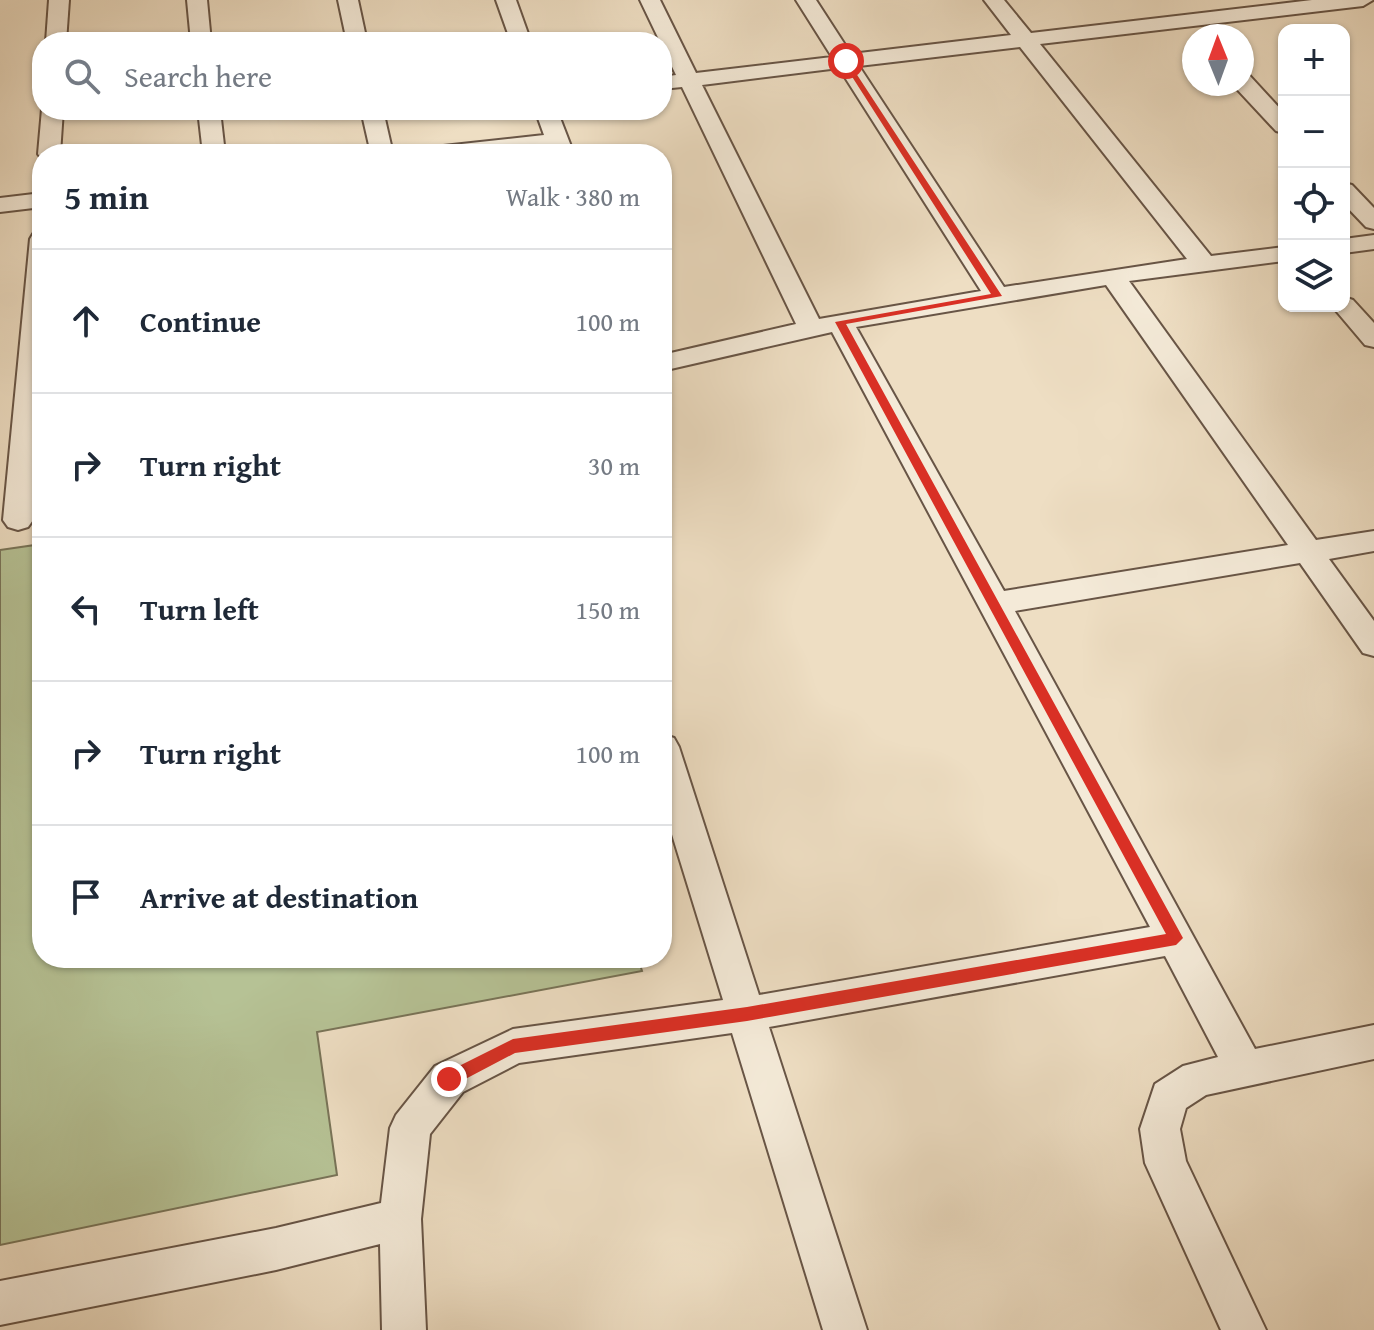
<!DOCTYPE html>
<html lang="en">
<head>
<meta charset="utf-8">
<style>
  body { margin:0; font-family:"Gentium Book Plus",serif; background:#f2f2f3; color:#1f2937 }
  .controls { position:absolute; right:24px; top:24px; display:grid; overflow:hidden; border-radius:16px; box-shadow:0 2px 6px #0004 }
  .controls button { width:72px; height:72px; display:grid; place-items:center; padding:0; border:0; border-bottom:2px solid #e0e1e3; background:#fff; color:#1f2937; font:40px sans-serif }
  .compass { position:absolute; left:1182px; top:24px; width:72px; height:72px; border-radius:50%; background:#fff; box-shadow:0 2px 6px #0004; rotate:359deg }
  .stop { position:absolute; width:24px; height:24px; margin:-18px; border:6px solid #d93025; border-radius:50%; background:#fff }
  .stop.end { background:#d93025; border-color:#fff; box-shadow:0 2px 8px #0008 }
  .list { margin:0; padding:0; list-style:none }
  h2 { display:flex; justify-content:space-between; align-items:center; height:104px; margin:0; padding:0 32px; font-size:34px }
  h2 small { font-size:26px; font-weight:400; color:#747a83 }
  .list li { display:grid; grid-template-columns:52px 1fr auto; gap:24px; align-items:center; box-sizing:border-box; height:144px; padding:0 32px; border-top:2px solid #e0e1e3 }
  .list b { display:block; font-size:30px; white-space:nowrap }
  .list em { font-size:26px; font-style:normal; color:#747a83 }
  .icon { flex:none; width:44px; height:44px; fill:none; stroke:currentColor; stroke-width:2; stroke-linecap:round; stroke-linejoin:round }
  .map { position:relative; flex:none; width:1374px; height:1330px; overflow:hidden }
  .search { position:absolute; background:#fff; box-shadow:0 2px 6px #0004; left:32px; top:32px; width:640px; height:88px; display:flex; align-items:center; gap:20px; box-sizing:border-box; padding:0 28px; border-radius:32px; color:#747a83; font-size:30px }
  .panel { position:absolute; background:#fff; box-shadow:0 2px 6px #0004; left:32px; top:144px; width:640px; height:824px; border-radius:32px }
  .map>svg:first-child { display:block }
</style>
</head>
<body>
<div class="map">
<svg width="1374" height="1330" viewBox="0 0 1374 1330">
  <rect width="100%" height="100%" fill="#eedec3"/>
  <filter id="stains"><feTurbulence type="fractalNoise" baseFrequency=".0025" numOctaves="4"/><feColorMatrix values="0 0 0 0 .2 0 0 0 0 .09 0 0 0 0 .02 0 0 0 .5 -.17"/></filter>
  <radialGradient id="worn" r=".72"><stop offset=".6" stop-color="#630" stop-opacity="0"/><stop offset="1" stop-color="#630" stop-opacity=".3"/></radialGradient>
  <path fill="#b6c295" stroke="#797458" stroke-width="2" d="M42 544V958H638L642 971 317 1032 337 1175 0 1245V550Z"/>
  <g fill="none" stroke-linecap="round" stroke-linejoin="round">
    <defs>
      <g id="minor">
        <path d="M49 0H69L66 42H46Z"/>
        <path d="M187 0H207L211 42H191Z"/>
        <path d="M338 0H358L367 42H347Z"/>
        <path d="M496 0H516L531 42H511Z"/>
        <path d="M640 0H660L696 73 832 57 796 0H816L851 54 1011 35 984 0H1004L1031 33 1312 0H1373L1363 6 1040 44 1211 256 1284 247V261L1129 281 1316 540 1374 531V551L1329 559 1374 621V656L1363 653 1300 563 1015 611 1255 1049 1374 1025V1059L1206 1095 1186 1108 1180 1129 1186 1161 1266 1330H1221L1145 1163 1140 1129 1155 1084 1183 1066 1218 1057 1165 956 769 1027 867 1330H823L732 1033 519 1063 463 1092 430 1134 421 1219 426 1330H382L380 1244 276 1270 0 1325V1281L276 1228 381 1203 390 1128 396 1115 435 1066 513 1029 723 1000 662 802V734L674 738 679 747 759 995 1150 927 832 332 662 371V355L796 324 682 87 662 89V77L676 75ZM1020 47 1187 259 1004 287 859 66ZM839 68 981 291 819 319 702 85ZM1106 285 1288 545 1004 591 856 327Z"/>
        <path d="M1242 75 1250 76 1284 113V133L1276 131 1234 86 1242 84Z"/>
        <path d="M42 109 63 110 60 154H42V159L38 154Z"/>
        <path d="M198 110H220L225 154H203Z"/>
        <path d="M361 110H383L393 154H371Z"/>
        <path d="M535 110H557L574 154H552L549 148 494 154H423L426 149 434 147 544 135Z"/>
        <path d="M1344 183 1352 185 1374 208V229L1366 227 1344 204Z"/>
        <path d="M42 193V207L0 212V198Z"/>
        <path d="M42 232V398L33 520 28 527 18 530 8 527 3 520 30 239 33 234Z"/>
        <path d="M1374 235V249L1344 253V239Z"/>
        <path d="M1344 297 1353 300 1374 323V347L1365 345 1332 306H1344Z"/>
      </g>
    </defs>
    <use href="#minor" stroke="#685546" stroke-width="4"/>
    <use href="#minor" fill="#f4ead8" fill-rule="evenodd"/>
  </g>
  <path fill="#d93025" d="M846 58 1002 296 846 324 1183 938 1176 945 747 1021 515 1053 454 1085H443V1074L513 1039 747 1007 1166 934 835 322 991 294 842 61Z"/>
  <rect width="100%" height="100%" filter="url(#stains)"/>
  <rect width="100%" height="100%" fill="url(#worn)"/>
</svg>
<div class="controls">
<button>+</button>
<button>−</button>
<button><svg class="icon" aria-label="locate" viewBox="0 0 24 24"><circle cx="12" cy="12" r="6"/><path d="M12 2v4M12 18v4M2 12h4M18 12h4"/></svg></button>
<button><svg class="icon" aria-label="layers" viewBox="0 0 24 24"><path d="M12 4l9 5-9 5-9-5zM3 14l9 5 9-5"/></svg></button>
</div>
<svg class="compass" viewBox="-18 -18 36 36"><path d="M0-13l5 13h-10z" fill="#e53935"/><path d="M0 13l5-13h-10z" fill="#747a83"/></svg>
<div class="stop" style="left:846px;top:61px"></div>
<div class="stop end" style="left:449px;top:1079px"></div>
<div class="search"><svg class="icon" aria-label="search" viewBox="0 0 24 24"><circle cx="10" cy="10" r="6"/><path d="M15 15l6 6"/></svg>Search here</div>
<section class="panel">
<h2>5 min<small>Walk · 380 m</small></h2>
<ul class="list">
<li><svg class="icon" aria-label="ahead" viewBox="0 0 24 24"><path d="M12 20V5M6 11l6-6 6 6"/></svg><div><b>Continue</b></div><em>100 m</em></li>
<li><svg class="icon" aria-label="right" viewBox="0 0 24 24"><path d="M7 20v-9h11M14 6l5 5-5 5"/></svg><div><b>Turn right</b></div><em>30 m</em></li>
<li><svg class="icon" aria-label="left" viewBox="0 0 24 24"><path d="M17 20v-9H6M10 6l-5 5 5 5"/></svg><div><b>Turn left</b></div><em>150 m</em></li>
<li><svg class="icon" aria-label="right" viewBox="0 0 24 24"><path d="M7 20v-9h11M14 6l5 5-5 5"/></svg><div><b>Turn right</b></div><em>100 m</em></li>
<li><svg class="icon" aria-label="arrive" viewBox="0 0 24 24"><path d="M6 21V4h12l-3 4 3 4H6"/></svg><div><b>Arrive at destination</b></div></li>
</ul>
</section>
</div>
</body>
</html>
